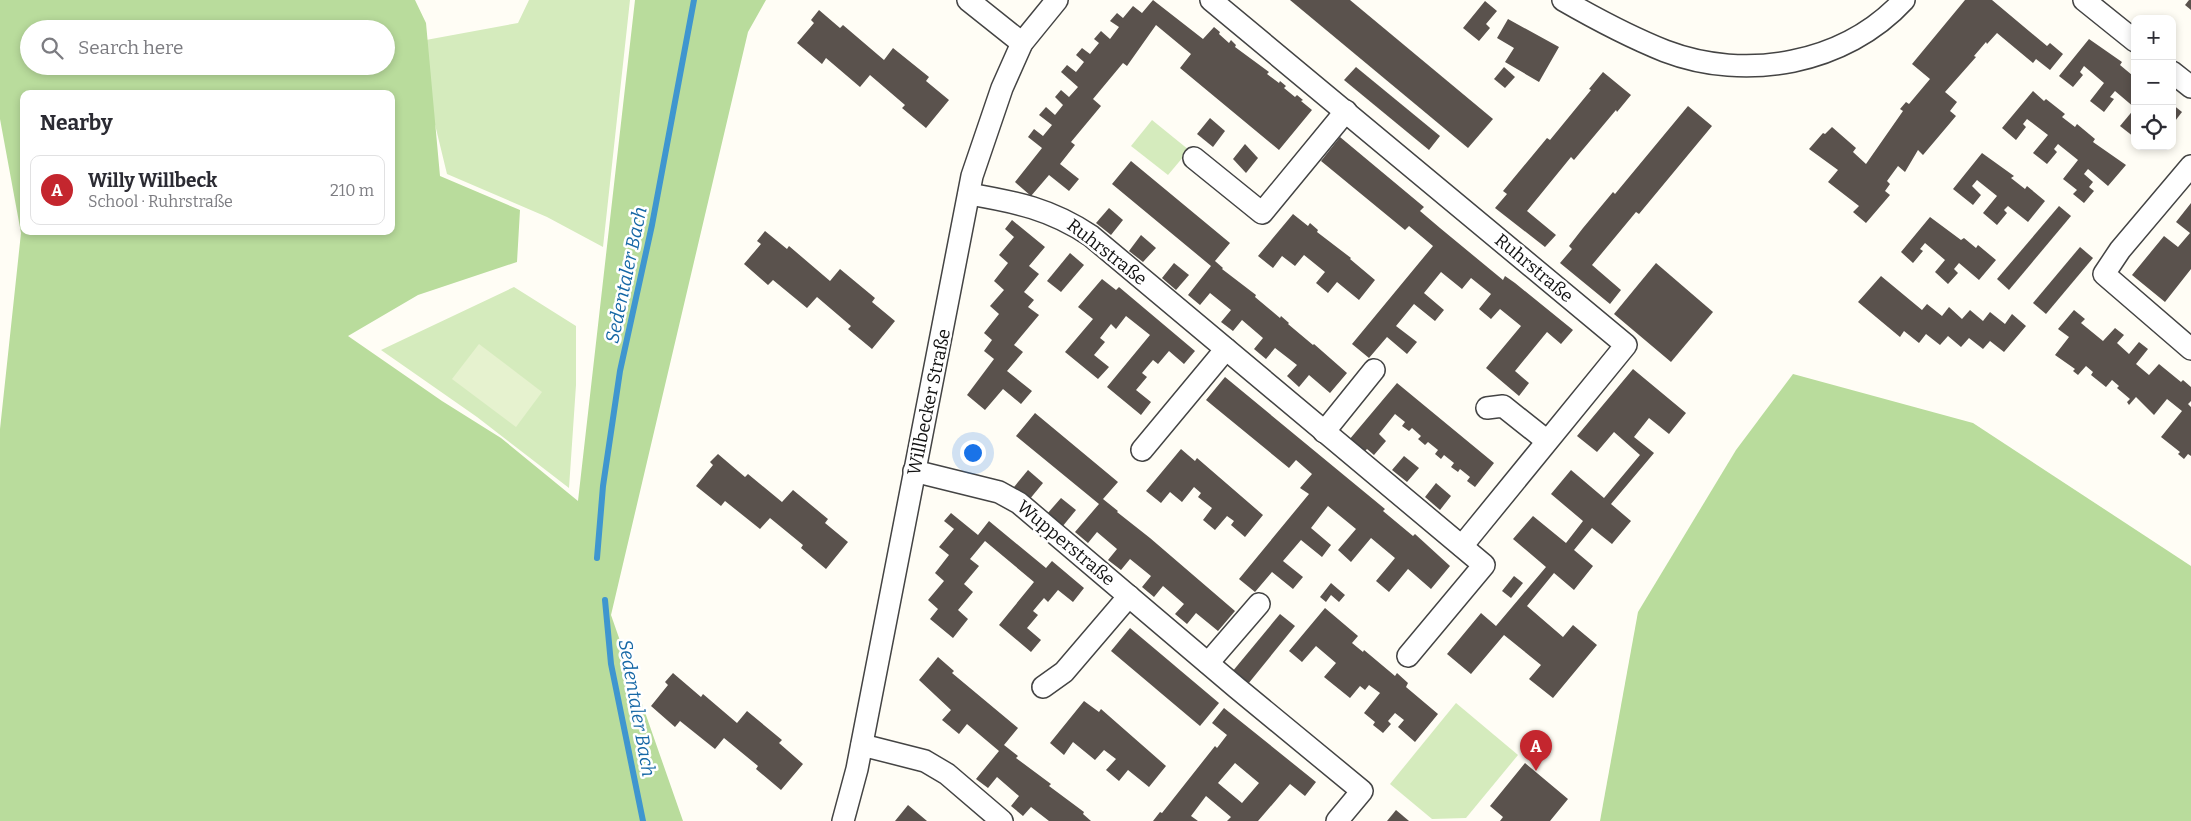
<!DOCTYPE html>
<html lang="en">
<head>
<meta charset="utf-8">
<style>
  body { margin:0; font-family:Bitter,serif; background:#f7f7f7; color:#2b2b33 }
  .controls { position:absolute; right:15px; top:15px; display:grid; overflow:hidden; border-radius:10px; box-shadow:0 2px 8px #0003 }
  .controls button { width:45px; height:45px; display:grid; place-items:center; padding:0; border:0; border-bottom:1px solid #e1e1e2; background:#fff; color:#2b2b33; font:25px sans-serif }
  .you { position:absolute; left:972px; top:452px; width:18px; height:18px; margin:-12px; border:4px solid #fff; border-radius:50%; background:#1a73e8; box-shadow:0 0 0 8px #1a73e833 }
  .badge { display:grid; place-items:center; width:32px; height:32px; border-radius:50%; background:#c4262e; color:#fff; font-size:16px; font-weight:700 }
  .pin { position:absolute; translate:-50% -41px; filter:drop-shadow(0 1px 2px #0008) }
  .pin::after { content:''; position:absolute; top:26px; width:18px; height:15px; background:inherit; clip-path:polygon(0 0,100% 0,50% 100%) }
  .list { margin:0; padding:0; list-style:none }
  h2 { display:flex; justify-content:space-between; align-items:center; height:65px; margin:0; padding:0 20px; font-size:21px }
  h2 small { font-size:16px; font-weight:400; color:#7c7c81 }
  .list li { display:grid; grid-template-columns:32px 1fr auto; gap:15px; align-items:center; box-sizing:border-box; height:70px; margin:0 10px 10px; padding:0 10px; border:1px solid #e1e1e2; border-radius:10px }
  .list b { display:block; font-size:19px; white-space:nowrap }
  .list p { margin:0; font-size:16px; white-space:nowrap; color:#7c7c81 }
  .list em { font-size:16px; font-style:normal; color:#7c7c81 }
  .icon { flex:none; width:28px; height:28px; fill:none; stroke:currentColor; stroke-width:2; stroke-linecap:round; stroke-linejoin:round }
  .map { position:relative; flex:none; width:2191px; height:821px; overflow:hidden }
  .search { position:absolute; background:#fff; box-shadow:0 2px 8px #0003; left:20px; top:20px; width:375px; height:55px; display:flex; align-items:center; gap:12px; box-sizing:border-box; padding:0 18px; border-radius:28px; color:#7c7c81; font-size:19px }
  .panel { position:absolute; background:#fff; box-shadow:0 2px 8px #0003; left:20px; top:90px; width:375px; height:145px; border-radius:10px }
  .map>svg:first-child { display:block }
</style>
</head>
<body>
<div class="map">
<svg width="2191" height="821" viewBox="0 0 2191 821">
  <rect width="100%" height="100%" fill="#fffdf5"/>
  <g fill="#d5ebbd">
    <path d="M529 0H630L603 247 547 217 447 174 415 42 518 23Z"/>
    <path d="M1152 120 1189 150 1168 175 1131 146Z"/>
    <path d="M514 287 576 326V385L569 488 477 417 381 350Z"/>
    <path d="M1456 703 1518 755 1466 818 1432 819 1390 784Z"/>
  </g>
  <g fill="#b9dc9c" fill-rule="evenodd">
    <path d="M0 0H415L426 23 440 176 520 210 517 262 418 295 348 336 442 401 501 438 578 501 635 0H766L748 32 611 615 683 821H0V429L21 233 0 119ZM29 29H386V66H29ZM24 94H391V231H24Z"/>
    <path d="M1793 374 1973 423 2191 566V821H1600L1638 612 1736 450Z"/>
  </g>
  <path fill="#e6f2cf" d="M479 344 542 392 516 427 452 379Z"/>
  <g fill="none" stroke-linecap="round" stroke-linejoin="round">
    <g stroke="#3f96cf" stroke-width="6">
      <path d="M597 558 603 486 620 371 652 225 694 0"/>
      <path d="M605 600 611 664 643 821"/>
    </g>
  </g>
  <g fill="#5a524d" fill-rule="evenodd">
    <path d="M1153 0 1203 39 1214 27 1220 32 1219 34 1229 43 1231 40 1236 45 1235 47 1269 72 1267 74 1279 83 1280 81 1286 86 1284 88 1295 97 1297 95 1303 100 1301 101 1312 110 1279 150 1180 68 1191 54 1156 25 1127 66 1123 63 1093 99 1101 106 1071 142 1075 145 1060 164 1079 179 1069 191 1049 175 1031 196 1015 182 1042 148 1028 137 1034 129 1043 136 1052 125 1039 115 1046 107 1055 115 1063 105 1055 97 1061 90 1069 97 1078 87 1061 72 1067 65 1076 72 1084 62 1076 55 1082 48 1090 54 1099 43 1094 39 1101 31 1110 39 1119 27 1110 21 1117 13 1123 18 1133 6 1142 13Z"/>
    <path d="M1290 0H1350L1493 119 1468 148Z"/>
    <path d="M1965 0H1992L2047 46 2050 43 2063 54 2050 70 2036 59 2033 63 1997 33 1987 44 1986 42 1974 56 1976 57 1945 92 1957 102 1950 111 1956 116 1923 155 1918 150 1905 172 1898 166 1887 181 1890 184 1885 191 1890 195 1866 223 1853 212 1859 206 1828 182 1838 170 1809 149 1823 133 1825 134 1832 127 1856 148 1853 152 1866 164 1903 111 1900 109 1906 102 1909 104 1930 79 1912 64Z"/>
    <path d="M2189 0H2191V10L2185 5Z"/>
    <path d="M1485 1 1497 11 1486 24 1490 28 1479 41 1463 28Z"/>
    <path d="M819 10 840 28 843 25 884 60 893 48 929 77 926 81 949 100 926 128 902 108 905 105 870 75 860 87 826 58 822 64 797 43 814 23 811 20Z"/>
    <path d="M1508 19 1559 47 1539 82 1505 62 1514 48 1497 38Z"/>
    <path d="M2089 39 2122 62 2120 65 2132 75 2135 71V108L2115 91 2110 97 2114 99 2104 112 2090 101 2104 83 2084 66 2080 72 2083 75 2073 87 2059 76Z"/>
    <path d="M1356 67 1440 136 1429 150 1344 80Z"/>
    <path d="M1504 67 1515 77 1505 88 1494 79Z"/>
    <path d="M1603 72 1631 95 1617 112 1616 110 1574 160 1571 157 1527 211 1556 235 1545 247 1495 208 1507 194 1503 191 1547 138 1550 140 1591 90 1589 89Z"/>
    <path d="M2033 91 2044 101 2046 99 2065 114 2062 117 2075 127 2077 124 2095 139 2093 142 2126 165 2108 186 2088 169 2084 174 2093 182 2089 187 2094 191 2084 203 2073 194 2077 190 2063 179 2078 160 2058 144 2054 149 2057 152 2047 164 2033 153 2048 135 2027 119 2023 124 2026 127 2016 140 2002 128Z"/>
    <path d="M2172 104 2182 112 2172 125Z"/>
    <path d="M1688 106 1712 126 1639 214 1636 212 1592 265 1621 290 1610 304 1560 263 1572 249 1569 246 1583 228 1613 192 1615 194Z"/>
    <path d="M2135 108V136L2134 137 2120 126Z"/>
    <path d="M1210 118 1225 131 1213 147 1197 134Z"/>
    <path d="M1340 137 1424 207 1420 211 1440 228 1503 280 1505 276 1515 283 1573 330 1561 344 1547 332 1515 371 1529 383 1519 396 1486 368 1521 326 1500 309 1491 319 1479 309 1491 294 1471 278 1462 289 1441 272 1424 293 1444 310 1435 321 1414 304 1396 326 1417 342 1407 354 1387 337 1369 358 1352 344 1433 246 1409 226 1405 230 1321 161Z"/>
    <path d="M1245 144 1258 158 1246 173 1233 159Z"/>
    <path d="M1982 153 2014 176 2011 178 2025 189 2027 186 2045 201 2028 222 2008 206 2004 210 2007 213 1997 225 1983 213 1997 196 1977 180 1972 186 1981 195 1973 205 1953 189Z"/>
    <path d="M1131 161 1230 243 1215 261 1223 268 1222 269 1256 295 1255 297 1280 318 1281 316 1289 323 1288 324 1313 345 1314 344 1347 373 1330 393 1309 375 1299 387 1287 376 1297 365 1275 348 1266 359 1254 349 1263 338 1242 320 1233 331 1221 322 1231 310 1210 293 1200 305 1188 295 1211 266 1112 184Z"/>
    <path d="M2191 203V269L2165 302 2132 275 2164 236 2178 247 2190 233 2176 222Z"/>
    <path d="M2059 206 2071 216 2009 290 1997 279Z"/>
    <path d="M1109 208 1123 220 1111 235 1096 223Z"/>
    <path d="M1293 214 1308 226 1310 223 1318 230 1317 232 1351 258 1350 259 1375 280 1359 300 1337 282 1328 293 1316 283 1325 272 1304 255 1295 266 1282 256 1273 268 1258 256Z"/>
    <path d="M1930 217 1961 240 1964 238 1976 248 1978 245 1996 260 1979 280 1959 263 1954 269 1958 273 1948 284 1935 272 1945 260 1925 243 1920 249 1923 251 1913 263 1901 252Z"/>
    <path d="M1012 220 1045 247 1029 266 1039 274 1024 292 1034 300 1028 307 1039 315 1014 345 1023 352 1007 371 1032 391 1021 404 1003 389 985 410 967 395 994 359 984 351 992 340 984 333 999 314 990 306 1004 290 994 281 1008 263 999 255 1014 237 1005 229Z"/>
    <path d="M765 231 787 249 789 246 830 281 840 269 875 298 872 302 895 321 872 349 848 329 851 326 817 297 807 308 773 280 768 285 744 264 761 244 757 241Z"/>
    <path d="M1141 235 1156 248 1143 262 1129 251Z"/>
    <path d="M2080 247 2093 258 2046 314 2033 303Z"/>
    <path d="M1070 253 1084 265 1061 292 1047 281Z"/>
    <path d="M1174 263 1189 275 1176 290 1162 278Z"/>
    <path d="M1656 263 1713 312 1671 362 1614 314Z"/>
    <path d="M1881 276 1922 310 1927 304 1942 316 1949 307 1962 319 1970 310 1983 321 1990 312 2005 324 2012 314 2026 326 2004 352 1990 341 1983 349 1969 338 1961 347 1948 336 1940 345 1926 334 1919 343 1904 331 1900 337 1858 302Z"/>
    <path d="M1102 279 1116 290 1119 287 1195 351 1184 364 1169 351 1158 364 1153 360 1147 367 1142 373 1147 377 1136 390 1151 402 1141 415 1107 387 1150 335 1126 316 1116 329 1111 324 1100 338 1105 342 1094 355 1109 367 1098 379 1065 352 1093 319 1078 307Z"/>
    <path d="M2074 310 2085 319 2081 323 2103 341 2115 328 2124 335 2117 343 2129 354 2139 342 2148 349 2136 364 2149 375 2159 364 2181 382 2183 380 2191 387V401L2188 404 2191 407V456L2188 454 2184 459 2178 454 2180 452 2161 437 2182 411 2167 399 2154 415 2136 397 2129 405 2127 402 2130 399 2117 388 2119 386 2112 380 2106 387 2091 375 2093 372 2086 366 2078 375 2073 371 2075 369 2055 355 2069 337 2058 329Z"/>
    <path d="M1633 369 1686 413 1669 434 1649 418 1634 437 1654 453 1611 504 1631 521 1612 544 1592 528 1574 550 1593 566 1574 590 1554 573 1527 606 1563 637 1573 625 1597 645 1553 698 1529 679 1541 665 1504 635 1471 674 1447 654 1481 613 1496 626 1546 567 1513 539 1533 516 1566 543 1583 521 1551 494 1571 470 1604 498 1640 455 1614 432 1597 452 1577 436Z"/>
    <path d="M1225 377 1385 509 1383 511 1413 536 1415 534 1450 566 1431 589 1408 569 1389 592 1376 581 1395 558 1371 538 1351 562 1338 550 1356 529 1328 506 1311 528 1331 545 1322 557 1301 540 1283 561 1303 577 1293 589 1272 572 1255 592 1239 579 1309 494 1300 488 1312 474 1296 460 1289 468 1206 400Z"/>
    <path d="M1397 383 1494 463 1475 487 1467 481 1470 477 1460 469 1458 472 1451 467 1454 463 1444 455 1441 459 1435 454 1438 450 1428 442 1425 445 1418 439 1421 436 1412 428 1409 431 1402 426 1405 422 1395 414 1379 434 1386 441 1374 455 1367 449 1364 452 1349 440Z"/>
    <path d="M1035 413 1118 482 1103 499 1118 511 1117 512 1150 538 1235 611 1218 631 1196 613 1187 624 1175 614 1184 604 1163 586 1154 597 1142 587 1151 576 1130 559 1121 570 1108 560 1117 549 1097 532 1088 543 1075 532 1099 504 1016 436Z"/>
    <path d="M1181 449 1195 461 1197 458 1263 515 1245 537 1231 525 1234 521 1227 516 1215 530 1203 520 1212 508 1198 497 1201 493 1194 487 1182 502 1170 492 1161 503 1146 491Z"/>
    <path d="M718 454 745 477 748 474 782 502 793 490 828 519 825 523 848 542 826 569 801 548 803 545 770 518 760 529 725 501 721 506 696 486 713 465 710 462Z"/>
    <path d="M1404 456 1419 468 1407 482 1392 470Z"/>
    <path d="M1028 470 1043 483 1029 500 1014 487Z"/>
    <path d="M1436 483 1451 496 1440 510 1425 497Z"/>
    <path d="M1061 498 1076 510 1062 527 1047 514Z"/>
    <path d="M951 513 978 535 989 521 1046 568 1052 561 1084 588 1073 602 1058 590 1048 602 1044 598 1038 605 1033 611 1038 615 1027 628 1041 640 1031 652 999 625 1034 582 985 541 970 559 979 566 964 584 973 592 958 610 968 619 953 638 930 619 938 609 928 600 944 581 935 573 949 555 939 547 954 529 944 521Z"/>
    <path d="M1514 576 1523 583 1511 598 1502 591Z"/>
    <path d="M1331 583 1345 595 1339 602 1331 595 1326 602 1320 597Z"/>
    <path d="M1325 608 1358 636 1352 643 1363 652 1364 650 1395 676 1397 673 1408 683 1406 687 1438 714 1415 742 1398 727 1404 720 1395 713 1388 721 1391 724 1383 733 1373 725 1375 722 1364 713 1380 693 1369 685 1365 690 1360 686 1350 698 1324 677 1336 663 1316 646 1302 662 1289 651Z"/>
    <path d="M1280 614 1295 626 1248 684 1232 672Z"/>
    <path d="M1130 628 1219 703 1200 726 1111 651Z"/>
    <path d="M938 657 954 671 952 673 1018 728 1004 745 1018 756 1016 758 1051 784 1049 786 1084 812 1083 814 1091 821H1049L1031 807 1023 816 1011 806 1019 796 997 777 988 788 976 779 999 751 967 724 959 734 942 720 951 710 919 680Z"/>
    <path d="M673 673 701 697 703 694 737 723 747 711 782 740 779 743 803 764 781 790 756 769 758 766 724 738 715 749 680 721 675 727 651 706 668 685 665 682Z"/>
    <path d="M1084 701 1099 712 1101 709 1166 766 1149 787 1128 770 1119 781 1106 770 1116 759 1104 750 1095 760 1073 742 1064 755 1050 743Z"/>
    <path d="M1224 708 1316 782 1305 796 1290 784 1258 821H1227L1231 817 1206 796 1191 816 1198 821H1153L1160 812 1162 813 1215 746 1217 748 1227 735 1212 723ZM1235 763 1259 783 1242 803 1218 783Z"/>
    <path d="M1525 763 1568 799 1550 821H1500L1503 817 1490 806Z"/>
    <path d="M908 805 927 821H895Z"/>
    <path d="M1396 810 1409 821H1387Z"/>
  </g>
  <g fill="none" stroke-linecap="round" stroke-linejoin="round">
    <defs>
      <g id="minor">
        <path d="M968 0 1022 43"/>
        <path d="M1211 0 1626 345 1462 546"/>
        <path d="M1563 0C1596 19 1630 37 1665 51 1746 82 1845 64 1904 0"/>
        <path d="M2084 0 2135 41"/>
        <path d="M2172 72 2191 87"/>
        <path d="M1194 158 1262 213 1346 111"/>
        <path d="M2191 166 2120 250 2104 274 2191 349"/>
        <path d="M969 194C1016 202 1051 209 1091 236L1484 565 1408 656"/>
        <path d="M1487 408 1503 406 1547 441"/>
        <path d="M1324 432 1374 370"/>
        <path d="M1142 450 1226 349"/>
        <path d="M914 471 999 492 1019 503 1237 688 1362 791 1337 821"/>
        <path d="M1208 663 1259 604"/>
        <path d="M1043 687 1064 672 1129 596"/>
        <path d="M862 745 925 761 947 774 1002 821"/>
        <path d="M843 821 857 769 972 176 1002 88 1022 43 1057 0"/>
      </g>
    </defs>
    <use href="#minor" stroke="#444" stroke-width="24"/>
    <use href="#minor" stroke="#fff" stroke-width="21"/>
  </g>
  <g text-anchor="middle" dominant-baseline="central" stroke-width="5" stroke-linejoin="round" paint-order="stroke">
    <g font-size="18" fill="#111" stroke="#fff">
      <text transform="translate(1107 252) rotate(38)">Ruhrstraße</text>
      <text transform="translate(1534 268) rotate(40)">Ruhrstraße</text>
      <text transform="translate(929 402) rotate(-78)">Willbecker Straße</text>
      <text transform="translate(1066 543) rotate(40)">Wupperstraße</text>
    </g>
    <g font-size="19" font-style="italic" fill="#1768a6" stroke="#fff">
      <text transform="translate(626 275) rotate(-78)">Sedentaler Bach</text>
      <text transform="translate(637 708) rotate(80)">Sedentaler Bach</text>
    </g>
  </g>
</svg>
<div class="controls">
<button>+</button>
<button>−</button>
<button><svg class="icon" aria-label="locate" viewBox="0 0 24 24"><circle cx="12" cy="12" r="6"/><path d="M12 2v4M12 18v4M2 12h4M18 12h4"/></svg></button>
</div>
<div class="you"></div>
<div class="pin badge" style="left:1536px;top:771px">A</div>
<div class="search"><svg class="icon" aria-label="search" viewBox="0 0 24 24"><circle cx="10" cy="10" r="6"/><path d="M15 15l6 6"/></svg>Search here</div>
<section class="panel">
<h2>Nearby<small></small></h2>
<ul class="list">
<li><span class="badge">A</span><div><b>Willy Willbeck</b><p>School · Ruhrstraße</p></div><em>210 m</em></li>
</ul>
</section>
</div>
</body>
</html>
